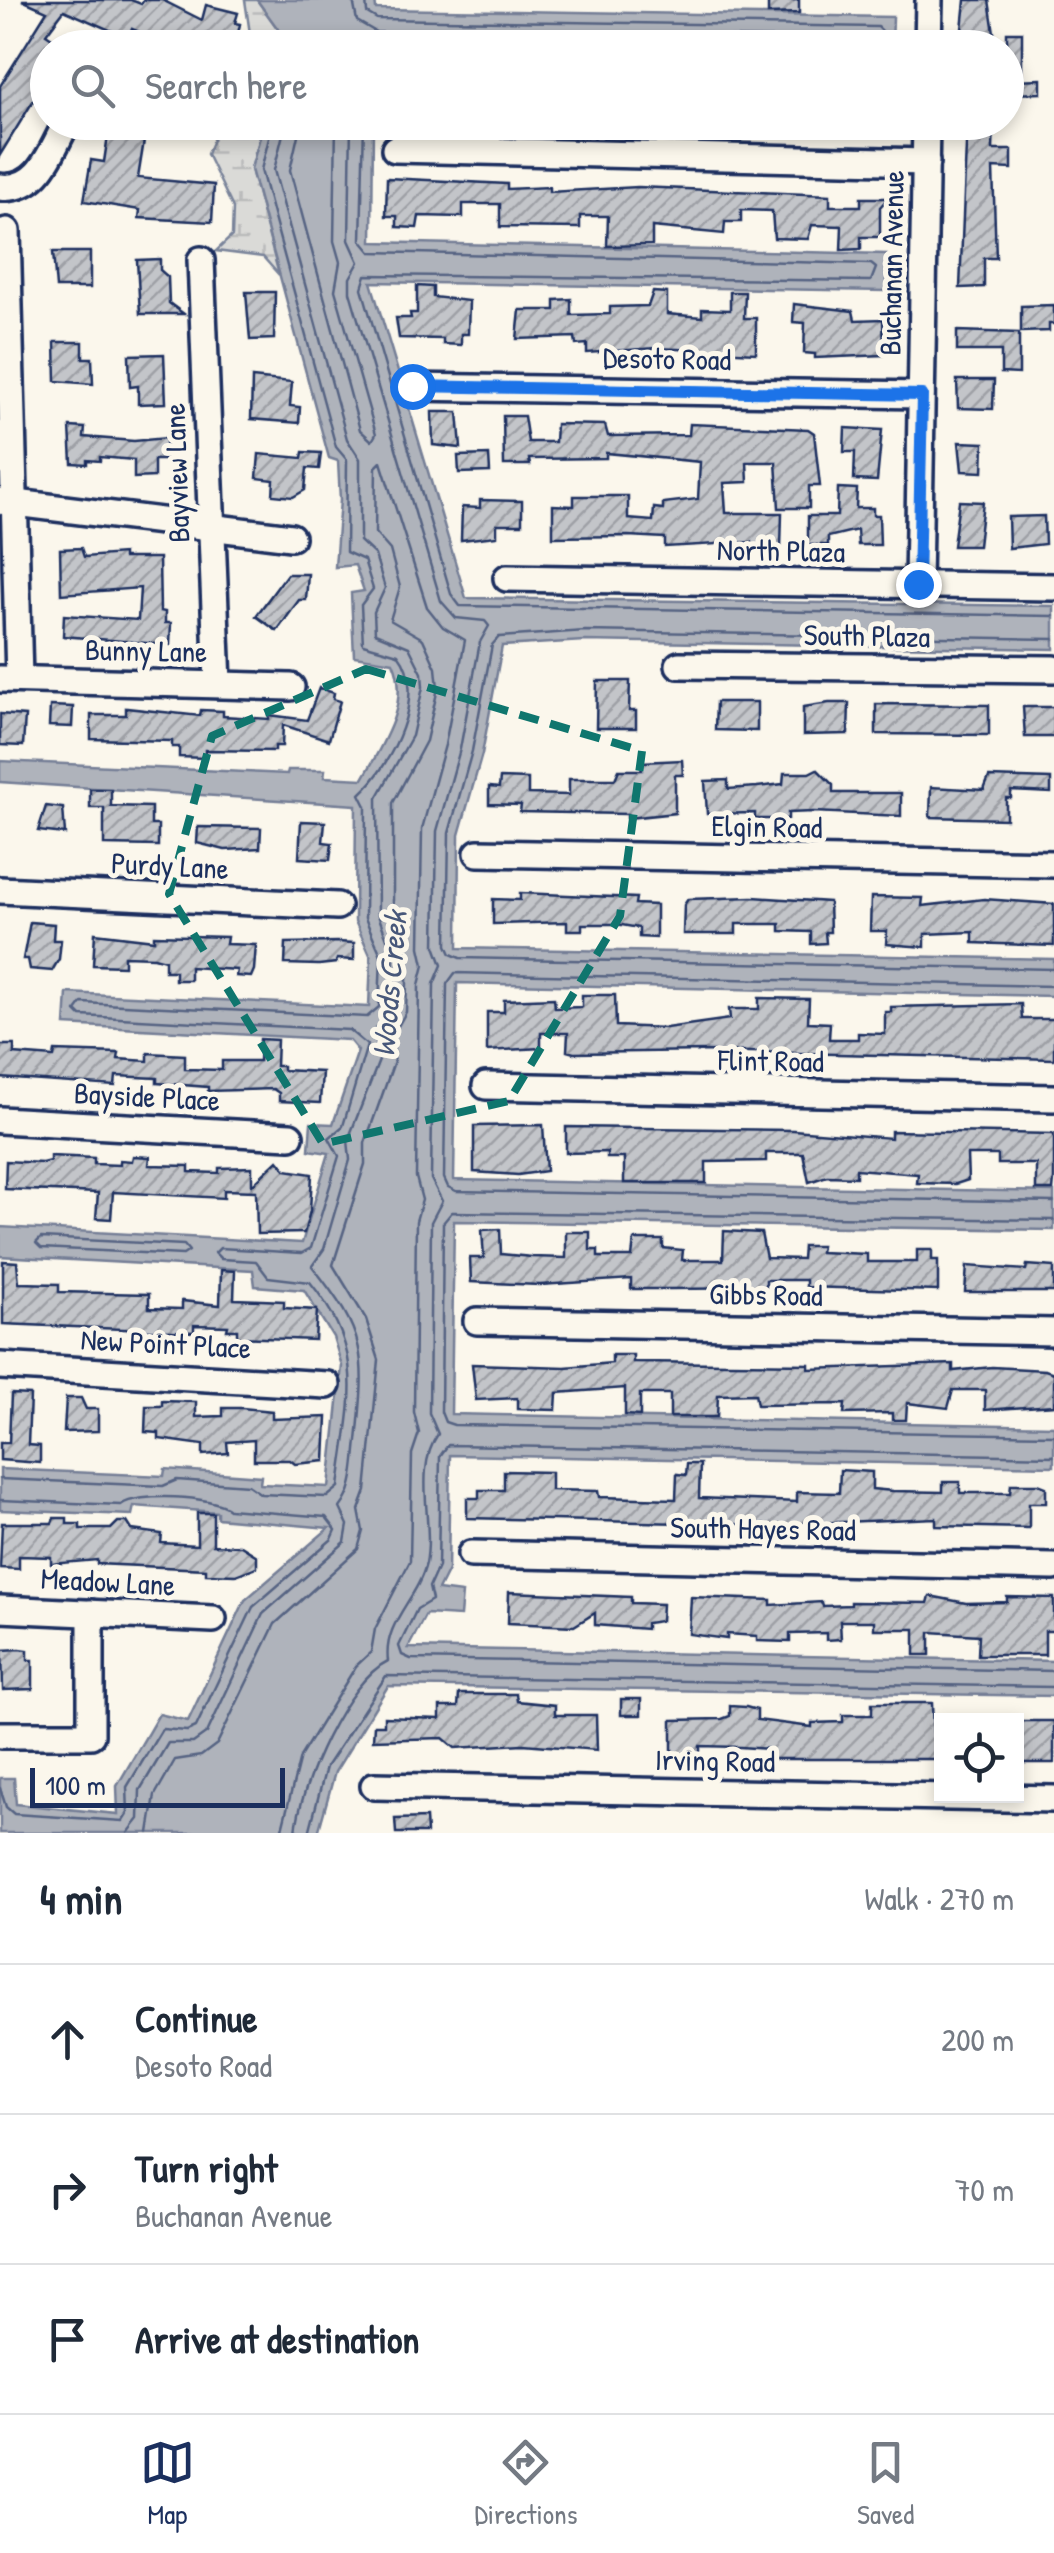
<!DOCTYPE html>
<html lang="en">
<head>
<meta charset="utf-8">
<style>
  body { margin:0; font-family:"Patrick Hand",sans-serif; background:#f6f6f7; color:#1f2937 }
  .controls { position:absolute; right:30px; bottom:30px; display:grid; overflow:hidden; border-radius:0px; box-shadow:0 5px 15px #0003 }
  .controls button { width:90px; height:90px; display:grid; place-items:center; padding:0; border:0; border-bottom:2px solid #e0e1e3; background:#fff; color:#1f2937; font:50px sans-serif }
  .scale { position:absolute; left:30px; bottom:25px; width:255px; box-sizing:border-box; padding-left:10px; border:5px solid #1b2f5e; border-top:0; font-size:28px; line-height:35px; white-space:nowrap; color:#1b2f5e; -webkit-text-stroke:8px #fbf7ec; paint-order:stroke }
  .stop { position:absolute; width:30px; height:30px; margin:-22px; border:8px solid #1a73e8; border-radius:50%; background:#fff }
  .stop.end { background:#1a73e8; border-color:#fff; box-shadow:0 2px 10px #0008 }
  .list { margin:0; padding:0; list-style:none }
  h2 { display:flex; justify-content:space-between; align-items:center; height:130px; margin:0; padding:0 40px; font-size:42px }
  h2 small { font-size:32px; font-weight:400; color:#747a83 }
  .list li { display:grid; grid-template-columns:65px 1fr auto; gap:30px; align-items:center; box-sizing:border-box; height:150px; padding:0 40px; border-top:2px solid #e0e1e3 }
  .list b { display:block; font-size:38px; white-space:nowrap }
  .list p { margin:0; font-size:32px; white-space:nowrap; color:#747a83 }
  .list em { font-size:32px; font-style:normal; color:#747a83 }
  .icon { flex:none; width:55px; height:55px; fill:none; stroke:currentColor; stroke-width:2; stroke-linecap:round; stroke-linejoin:round }
  .map { position:relative; flex:none; width:1054px; height:1833px; overflow:hidden }
  .search { position:absolute; background:#fff; box-shadow:0 5px 15px #0003; left:30px; right:30px; top:30px; height:110px; display:flex; align-items:center; gap:25px; box-sizing:border-box; padding:0 35px; border-radius:55px; color:#747a83; font-size:38px }
  .sheet { height:580px; background:#fff }
  nav { display:flex; justify-content:space-around; align-items:center; box-sizing:border-box; height:140px; border-top:2px solid #e0e1e3; background:#fff; font-size:28px; color:#747a83 }
  nav a { display:grid; justify-items:center; gap:5px }
  nav .on { color:#1b2f5e }
  .map>svg:first-child { display:block }
</style>
</head>
<body>
<div class="map">
<svg width="1054" height="1833" viewBox="0 0 1054 1833">
  <defs>
    <pattern id="wetland-marsh" width="20" height="14" patternUnits="userSpaceOnUse" patternTransform="scale(2.5)"><rect width="20" height="14" fill="#dadad7"/><path d="M1 5h8M5 5V1M11 12h8M15 12V8" fill="none" stroke="#babbbb"/></pattern>
    <pattern id="building-hatch" width="6" height="6" patternUnits="userSpaceOnUse" patternTransform="scale(2.5)"><rect width="6" height="6" fill="#c3c5c9"/><path d="M-1 1l2-2M0 6l6-6M5 7l2-2" fill="none" stroke="#9ea0a6"/></pattern>
  </defs>
  <rect width="100%" height="100%" fill="#fbf7ec"/>
  <filter id="ink" filterUnits="userSpaceOnUse"><feTurbulence type="fractalNoise" baseFrequency=".01" numOctaves="2"/><feDisplacementMap in="SourceGraphic" scale="20" xChannelSelector="R" yChannelSelector="G"/><feConvolveMatrix kernelMatrix="1 2 1 2 8 2 1 2 1" color-interpolation-filters="sRGB"/></filter>
  <g filter="url(#ink)">
    <g fill="url(#wetland-marsh)" stroke="#7a849a" stroke-width="2.5">
      <path d="M245 0H257L283 36V47H252Z"/>
      <path d="M220 123H264L251 169 279 275 263 257 216 251 232 236 233 208 207 154Z"/>
    </g>
    <g fill="#afb3bb" stroke="#747e96" stroke-width="2.5">
      <path d="M257 0H375L376 9 893 17 892 47H283V36Z"/>
      <path d="M264 123H373L372 242 886 254V291L371 282 466 598 1054 606V649L584 641 502 646 482 754 459 835 458 948 1054 959V996L457 983 454 1180 1054 1192V1230L454 1221 451 1414 1054 1426V1466L450 1455 448 1570 438 1590 462 1593 460 1616 426 1614 408 1648 1054 1661V1696L388 1686 335 1772 318 1833H0V1778H14L16 1804 118 1814 117 1786 159 1714 188 1721 245 1600 329 1528 217 1518V1512L134 1506 132 1515 0 1510V1469L164 1476 165 1469 261 1476 260 1484 329 1487 342 1366 333 1337 304 1290 255 1286 253 1270 0 1256V1227L302 1243 329 1153 309 1150 311 1123 333 1124 358 1051 349 1040 65 1025 67 993 369 1007 371 957 355 921 356 805 0 782V761L287 774 288 770H325L324 777 363 779C383 743 411 702 393 662L354 656 351 593 364 591 355 565 335 567 340 500 338 461 329 458 251 169Z"/>
    </g>
    <g fill="none" stroke-linecap="round" stroke-linejoin="round">
      <g stroke="#566483" stroke-width="2.5">
        <path d="M353 0 357 21 376 32 864 39 869 48"/>
        <path d="M366 0 367 13 377 19 878 27 882 31V48"/>
        <path d="M301 122 290 170 360 430 372 441 376 434 335 290 340 262 334 241 336 122"/>
        <path d="M364 122 361 240 371 252 871 264 876 268 871 281 366 275 362 288 451 594 460 606 1054 616"/>
        <path d="M1054 639 585 631 499 637 492 645 472 751 449 833 447 945 451 954 460 958 1054 969"/>
        <path d="M1054 986 455 973 447 984 444 1178 448 1187 456 1191 1054 1202"/>
        <path d="M1054 1220 452 1212 443 1223 441 1412 445 1422 454 1425 1054 1435"/>
        <path d="M41 1238 184 1245 189 1251 183 1255 41 1248 36 1243Z"/>
        <path d="M1054 1456 448 1445 440 1456 438 1567 429 1587 432 1600 417 1609 399 1646 402 1655 411 1659 1054 1671"/>
        <path d="M0 1479 163 1486 177 1480 248 1485 261 1494 327 1497 339 1487C349 1403 369 1354 310 1282L268 1277 256 1261 221 1259 215 1253 220 1248 302 1253 311 1248 339 1156 329 1138 343 1126 367 1045 349 1030 81 1016 76 1011 82 1003 367 1017 379 1007 381 955 365 918 366 806 360 794C391 766 429 693 398 654L363 644 361 605 373 589 364 560 346 552 347 460 336 447 261 170 273 122"/>
        <path d="M0 1500 121 1505C137 1492 213 1496 229 1509L326 1517 336 1530 332 1539 253 1607 196 1727 187 1731 162 1729 127 1787 128 1813 123 1821 14 1814 6 1807 0 1788"/>
        <path d="M128 1833 139 1819 140 1790 168 1743H193L207 1733 263 1614 345 1542 348 1525 340 1508C355 1489 354 1465 357 1441 366 1354 367 1335 312 1266L324 1249 350 1160 348 1140 380 1058 374 1030 391 1012 394 957 378 915 377 798 412 736 423 687 422 673 409 647 375 633 374 612 385 588 375 555 360 541V459L347 439 274 170 286 122"/>
        <path d="M149 1833 155 1795 175 1760 201 1756 217 1744 275 1624 358 1549 363 1531 359 1510 366 1491 379 1360 366 1319 333 1265 365 1164V1143L394 1062 393 1035 406 1012 408 953 393 912V803L426 741 438 688 436 668 423 639 390 620 400 587 390 550 375 533 376 467 381 462 427 607 443 627 465 640 445 745 422 829 420 947 424 965 419 985 416 1177 422 1200 416 1221 414 1412 419 1433 412 1454 410 1561 375 1629 371 1652 356 1666 300 1757 281 1833"/>
        <path d="M296 1833C299 1786 346 1681 388 1661 383 1622 418 1599 426 1563 434 1522 413 1470 438 1434L429 1413 431 1222 442 1201 431 1179 434 984 442 965 435 946 437 831 460 749 480 642 489 626 485 621 456 618 441 601 350 292V278L359 262 349 240 351 122"/>
        <path d="M309 1833 326 1767 386 1676 1054 1687"/>
      </g>
    </g>
    <g fill="url(#building-hatch)" stroke="#1b2f5e" stroke-width="2.5">
      <path d="M22 0H131L141 4 143 0H162L202 20 206 5 238 13 235 23 240 24 235 48H176L132 29 128 38 64 10 46 34 67 48H48L43 85 0 155V86L47 11Z"/>
      <path d="M768 0H799V13L768 14Z"/>
      <path d="M965 0H989L995 39H961Z"/>
      <rect x="1007" y="32" width="15" height="47"/>
      <path d="M1041 79V93L1013 94V80Z"/>
      <path d="M110 122H147L138 178 214 185 212 222 139 218 140 210 84 201 91 160 104 162Z"/>
      <path d="M967 122H994L993 150H1012V169L993 168 996 258H984V287L960 288Z"/>
      <path d="M387 178 507 184V189L549 187V192L638 187 830 195V206H861V198H888L880 207V237H861V249L841 250 842 226 812 225 808 239 774 238 772 211 741 210V222H725L724 234 652 227V245L607 246 608 216H580V228L500 227V204H463V217L419 216 417 228 397 227V216H386Z"/>
      <path d="M53 252H90V288H56Z"/>
      <path d="M160 259V270L168 277 169 303 184 314H140L137 260Z"/>
      <path d="M417 286 433 287V297L469 301 468 334H461V345L443 344V339L399 338 396 318H411L410 313H417Z"/>
      <path d="M246 292H275L274 339 250 340Z"/>
      <path d="M653 292 667 293V314L702 317V309L730 310V292H745L744 318H756V353L657 348 587 353V344L576 345 575 337 517 339 520 310H555V300L571 299V315L610 314V307L648 306Z"/>
      <path d="M794 304 853 311 855 320 883 319 884 355 815 358V354L804 353 805 323 793 322Z"/>
      <path d="M1054 305V324H1049V331L1021 332V306Z"/>
      <path d="M957 331 1019 333V374L1001 373V351H957Z"/>
      <path d="M55 342H83V358H92L93 384 56 381Z"/>
      <path d="M164 354 166 403 138 404V386L130 387 129 355Z"/>
      <path d="M252 378 292 382 290 406 300 407 299 423 251 419Z"/>
      <path d="M957 380H994L993 409 958 408Z"/>
      <path d="M432 412H458L461 448 433 445Z"/>
      <path d="M503 416H524L528 442H555L556 424 605 425 608 436 689 435 690 424 808 429 814 433 820 486H809V508H779L776 462H747L748 482 724 483 726 513H782L781 548 752 547V542L665 547V538L628 536 553 537V505L574 506V496H628V519L653 521 654 508 663 509V503L698 499 700 462 606 453V458L529 459 530 465H504Z"/>
      <path d="M70 427 85 428 84 437 134 441 166 438 167 460H154V477L134 478V460L100 457V461L87 460V464L72 463Z"/>
      <path d="M845 428 882 430 877 481 854 480 855 452H844Z"/>
      <path d="M959 442 984 443 983 472 962 471Z"/>
      <path d="M303 452 321 453 319 469 307 468 305 490 293 497 273 495 274 480 257 478 259 454 302 458Z"/>
      <path d="M489 455 490 472 459 473 458 456Z"/>
      <path d="M838 488 857 489 856 508H873V515H879L880 545H858L857 530 828 537V545H808V516H837Z"/>
      <path d="M480 500 522 501V524H497V536L461 540 462 507 480 508Z"/>
      <path d="M959 501 983 502 978 546H953Z"/>
      <path d="M1044 516 1045 544 1009 548 1008 517Z"/>
      <path d="M81 548 84 557 123 554V558H159L160 611 165 612V623H171L170 645 63 636 64 615 138 620 140 588 61 594 60 549Z"/>
      <path d="M287 574H308L306 600H299L277 631 256 616Z"/>
      <path d="M597 681H630L629 711H636V728H596Z"/>
      <path d="M319 688 334 693 333 699 340 701 329 740 283 725 282 746H275V751L205 750V758L179 757V747H172V741L91 739V715H126V708L200 716 201 710 223 711V716L269 719V715L307 720Z"/>
      <path d="M716 702H757V731L715 730Z"/>
      <path d="M829 703H849L848 734 803 735V707Z"/>
      <path d="M876 704 989 705V735L876 734Z"/>
      <path d="M50 706 73 707 72 727 49 726Z"/>
      <path d="M1023 707H1054V737H1025Z"/>
      <path d="M0 714 25 716 23 746 0 745Z"/>
      <path d="M682 760 683 775H675V813L627 818V814L520 812 521 805 489 804V787L499 788 500 778 528 779V794L569 795V779H615L619 770H642V762Z"/>
      <path d="M817 769 833 785V793H901V816L813 812 788 813V819H755V813L707 814 705 781 728 780V789L757 787 783 784 784 773H809Z"/>
      <path d="M989 777 1051 779V793L1011 791V798H1006V819L930 817 931 787 984 790Z"/>
      <path d="M90 789H111V806L151 807V825H158V846L104 845V808H90Z"/>
      <path d="M46 806 63 808 65 834 38 831Z"/>
      <path d="M301 821 325 822 323 842 332 843 330 860 299 858Z"/>
      <path d="M198 827 261 828 260 848 225 850 197 843Z"/>
      <path d="M520 893 636 898 635 904 656 905V938L639 937V928L616 924H582V930H567V922L493 924V899L520 900Z"/>
      <path d="M753 897 829 902 830 932H825L826 943 811 944V932L780 931V924H736V934H683L684 905 688 899Z"/>
      <path d="M871 897 923 898 922 906 984 899 1054 904V946L973 943V932L925 934V947L886 944 887 931H870Z"/>
      <path d="M30 922 54 924 53 940H61L59 959 52 971 30 969 28 959H23Z"/>
      <path d="M95 933 154 940V935L227 937 226 944 256 945 254 970 251 977 236 976 237 970 190 967V980H175V971H165V960L154 957 124 956V966L93 965Z"/>
      <path d="M337 942 354 943V960L337 959 336 963 319 965 285 964 286 943Z"/>
      <path d="M582 995H615L616 1026 666 1028 730 1019 729 1009H759V998L809 999 808 1022 830 1023 829 1039H858V1033L885 1034V1012H891V1007L1021 1004 1022 1019H1054V1059L706 1051 574 1053 567 1051 568 1033H541V1048L487 1051V1012H504V1000L554 998 555 1008 582 1007Z"/>
      <path d="M260 1039 277 1040 276 1066H283V1070L322 1072 320 1103 279 1101V1093L273 1089 208 1091V1087L157 1083V1078L116 1076 115 1086 0 1078V1045H14V1054L54 1057 55 1051 119 1053 118 1059 148 1061V1053L185 1055V1069L222 1070V1061H259Z"/>
      <path d="M543 1125 546 1171 518 1175 474 1172V1126Z"/>
      <path d="M566 1127 793 1130 891 1138V1131L1054 1134V1180L1053 1190H1036V1164H998V1155H967L968 1180 956 1184 917 1183 918 1174 856 1169V1177L827 1176 809 1182 803 1153H766V1161L706 1162V1183H624V1158H607V1152L566 1153Z"/>
      <path d="M50 1156 94 1158V1164L120 1165V1160L132 1161 133 1156 150 1157 149 1165 189 1166V1172L219 1173V1168L252 1167V1185L278 1160 286 1170 312 1174 310 1211 304 1233 257 1234 256 1191 224 1190V1198L113 1192 111 1219 96 1218 98 1193 5 1189 6 1161 42 1163 50 1161Z"/>
      <path d="M500 1229 501 1254 532 1257 566 1258V1232H590V1250H598V1257H632L634 1240H663V1248L683 1250 682 1260H723L724 1231 761 1233 766 1258 802 1259 803 1246H821L820 1252 867 1254V1262H917V1250H932V1260H938V1291L806 1287V1280H766V1288L670 1289H631V1279L540 1285 471 1282 470 1258H484L482 1230Z"/>
      <path d="M3 1261 17 1262 19 1283 59 1284V1292L149 1294V1308L182 1309V1301L220 1305 221 1270 235 1271 234 1299 284 1301V1308L317 1310 315 1340 237 1337V1330H227L228 1326 194 1325V1332L3 1324Z"/>
      <path d="M1027 1265 1054 1267V1292H965L967 1266 1026 1270Z"/>
      <path d="M612 1355H633V1362L809 1364V1369L953 1364V1371L992 1367 1045 1370 1054 1373V1405L985 1410V1390H953L948 1408 907 1403 906 1420H892V1413L844 1414 845 1404 757 1405 755 1394 718 1395 717 1417H670V1394H640V1416L625 1415V1388L557 1393 556 1410 517 1409V1398L476 1400 472 1364 565 1367 612 1363Z"/>
      <path d="M11 1394 30 1395 28 1445 40 1446V1463L0 1460V1443H9Z"/>
      <path d="M66 1398H81L86 1409H98V1431L64 1432Z"/>
      <path d="M162 1401 196 1402V1417L223 1416V1408H242L272 1411V1419L327 1417 325 1461 295 1464 290 1460H254V1440L227 1442 228 1453 203 1455V1445L159 1439V1433L145 1432 146 1406H162Z"/>
      <path d="M687 1464H700L699 1498 797 1502V1492L839 1493 840 1470 872 1472V1489L893 1491 943 1492V1482H960V1493H1010L1011 1484H1038L1046 1487V1503H1029V1528L936 1526V1518L771 1525 467 1518V1498H479V1490H504V1471L551 1472V1490L598 1491 599 1497 676 1499 677 1474 686 1475Z"/>
      <path d="M197 1513H213V1545L241 1546 257 1556V1567L236 1575 206 1574V1569L97 1564V1560L51 1564V1557L19 1556V1569L0 1568 2 1523H52L54 1518H67V1524H80V1529H111L118 1522H127L132 1530 162 1534 161 1543 197 1545Z"/>
      <path d="M509 1592 631 1597V1603L662 1604 661 1621 646 1623V1629L595 1625V1613L574 1626 508 1623Z"/>
      <path d="M930 1596 966 1603 1007 1602V1597L1054 1598V1631H1045V1655H978L979 1635 930 1632V1655H915V1629H874V1621H840L841 1639 826 1640V1633L790 1634V1642L757 1641V1636L727 1634V1639L689 1634 691 1597 771 1600V1605L822 1602 823 1606 851 1605V1602L928 1603Z"/>
      <path d="M20 1649 28 1650V1660H33V1689L3 1690 2 1650Z"/>
      <path d="M459 1694H516L517 1701 555 1705V1715H596L597 1750 523 1744 455 1748 443 1738 373 1740 374 1725H384V1717L440 1719V1707H458Z"/>
      <rect x="621" y="1699" width="20" height="16"/>
      <path d="M872 1703H932L933 1732H942V1759H769V1749L740 1747 700 1746V1754H672V1720L722 1719 730 1716V1706L746 1707 757 1710V1720L812 1727V1723L843 1722V1715H872Z"/>
      <rect x="1016" y="1721" width="38" height="42"/>
      <path d="M426 1818 427 1833H396L395 1819Z"/>
    </g>
    <g fill="none" stroke-linecap="round" stroke-linejoin="round">
      <defs>
        <g id="minor">
          <path d="M928 48 929 0"/>
          <path d="M395 149 926 162"/>
          <path d="M0 187C39 192 51 151 67 122"/>
          <path d="M7 231 19 679"/>
          <path d="M201 260 218 684"/>
          <path d="M411 387 921 395"/>
          <path d="M0 501 291 537"/>
          <path d="M507 578 1054 587"/>
          <path d="M918 584 926 122"/>
          <path d="M679 665 1054 669"/>
          <path d="M0 679 291 687"/>
          <path d="M478 853 1054 864"/>
          <path d="M0 890 337 906"/>
          <path d="M486 1086 1054 1098"/>
          <path d="M0 1120 290 1136"/>
          <path d="M477 1321 1054 1332"/>
          <path d="M0 1366 327 1385"/>
          <path d="M471 1554 1054 1567"/>
          <path d="M0 1609 213 1619"/>
          <path d="M0 1735H91V1613"/>
          <path d="M374 1786 1054 1799"/>
        </g>
      </defs>
      <use href="#minor" stroke="#1b2f5e" stroke-width="32"/>
      <use href="#minor" stroke="#fbf7ec" stroke-width="25"/>
    </g>
  </g>
  <g fill="none" stroke-linecap="round" stroke-linejoin="round" filter="url(#ink)">
    <path stroke="#1a73e8" stroke-width="12" d="M412 386 922 395 918 584"/>
  </g>
  <path fill="none" stroke="#0f766e" stroke-width="8" stroke-dasharray="20 12" stroke-linejoin="round" d="M366 669 642 751 620 916 509 1101 323 1144 169 894 212 736Z"/>
  <g text-anchor="middle" dominant-baseline="central" stroke-width="10" stroke-linejoin="round" paint-order="stroke">
    <g font-size="30" fill="#1b2f5e" stroke="#fbf7ec">
      <text transform="translate(891 263) rotate(-89)">Buchanan Avenue</text>
      <text transform="translate(667 358) rotate(1)">Desoto Road</text>
      <text transform="translate(176 473) rotate(-92)">Bayview Lane</text>
      <text transform="translate(781 550) rotate(1)">North Plaza</text>
      <text transform="translate(867 635) rotate(1)">South Plaza</text>
      <text transform="translate(146 650) rotate(1)">Bunny Lane</text>
      <text transform="translate(767 826) rotate(1)">Elgin Road</text>
      <text transform="translate(170 865) rotate(3)">Purdy Lane</text>
      <text transform="translate(771 1060) rotate(1)">Flint Road</text>
      <text transform="translate(147 1096) rotate(3)">Bayside Place</text>
      <text transform="translate(766 1294) rotate(1)">Gibbs Road</text>
      <text transform="translate(166 1343) rotate(3)">New Point Place</text>
      <text transform="translate(763 1528) rotate(1)">South Hayes Road</text>
      <text transform="translate(108 1581) rotate(3)">Meadow Lane</text>
      <text transform="translate(715 1760) rotate(1)">Irving Road</text>
    </g>
    <g font-size="32" font-style="italic" fill="#47577a" stroke="#fbf7ec">
      <text transform="translate(389 984) rotate(-85)">Woods Creek</text>
    </g>
  </g>
</svg>
<div class="controls">
<button><svg class="icon" aria-label="locate" viewBox="0 0 24 24"><circle cx="12" cy="12" r="6"/><path d="M12 2v4M12 18v4M2 12h4M18 12h4"/></svg></button>
</div>
<div class="scale">100 m</div>
<div class="stop" style="left:412px;top:386px"></div>
<div class="stop end" style="left:918px;top:584px"></div>
<div class="search"><svg class="icon" aria-label="search" viewBox="0 0 24 24"><circle cx="10" cy="10" r="6"/><path d="M15 15l6 6"/></svg>Search here</div>
</div>
<section class="sheet">
<h2>4 min<small>Walk · 270 m</small></h2>
<ul class="list">
<li><svg class="icon" aria-label="ahead" viewBox="0 0 24 24"><path d="M12 20V5M6 11l6-6 6 6"/></svg><div><b>Continue</b><p>Desoto Road</p></div><em>200 m</em></li>
<li><svg class="icon" aria-label="right" viewBox="0 0 24 24"><path d="M7 20v-9h11M14 6l5 5-5 5"/></svg><div><b>Turn right</b><p>Buchanan Avenue</p></div><em>70 m</em></li>
<li><svg class="icon" aria-label="arrive" viewBox="0 0 24 24"><path d="M6 21V4h12l-3 4 3 4H6"/></svg><div><b>Arrive at destination</b></div></li>
</ul>
</section>
<nav>
<a class="on"><svg class="icon" aria-label="map" viewBox="0 0 24 24"><path d="M3 6l6-2 6 2 6-2v14l-6 2-6-2-6 2zM9 4v14M15 6v14"/></svg>Map</a>
<a><svg class="icon" aria-label="directions" viewBox="0 0 24 24"><path d="M12 3l9 9-9 9-9-9zM9 14v-3h6M13 9l2 2-2 2"/></svg>Directions</a>
<a><svg class="icon" aria-label="saved" viewBox="0 0 24 24"><path d="M7 4h10v16l-5-4-5 4z"/></svg>Saved</a>
</nav>
</body>
</html>
